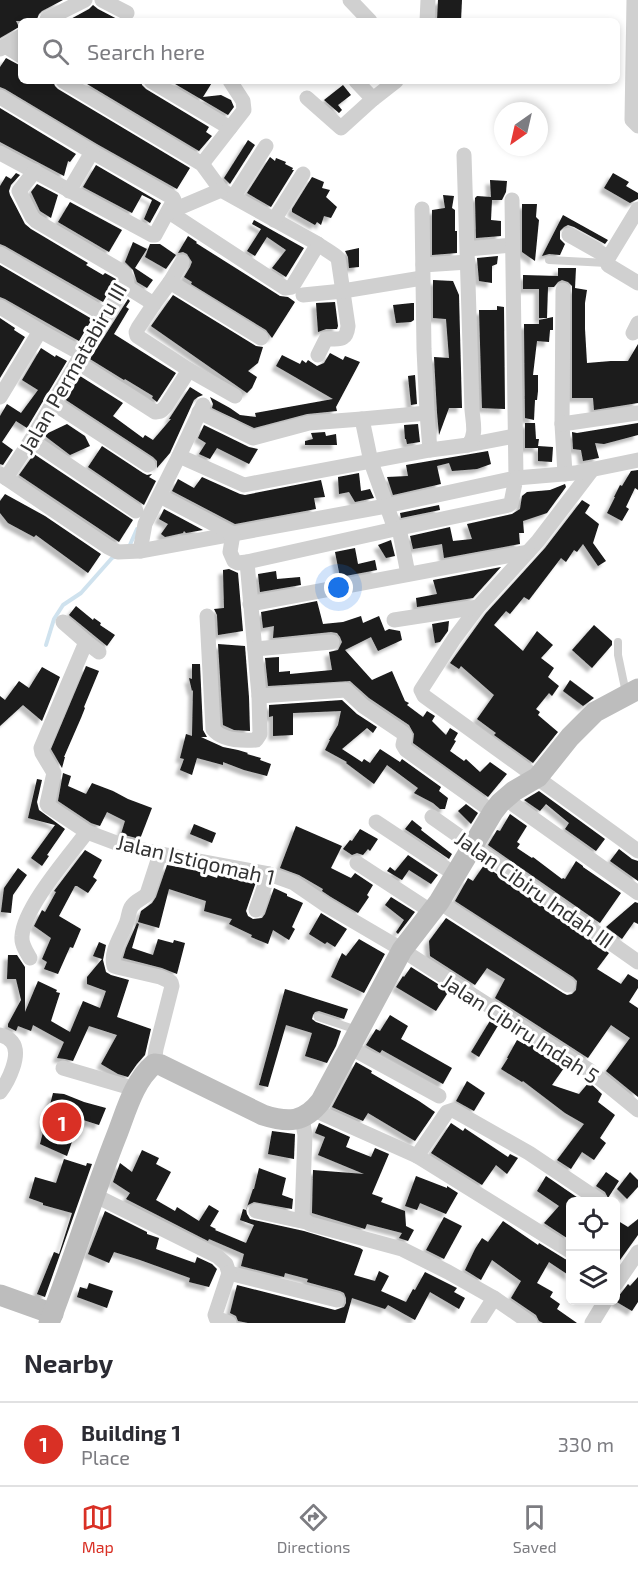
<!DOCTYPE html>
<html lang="en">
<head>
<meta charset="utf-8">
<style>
  body { margin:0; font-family:"Exo 2",sans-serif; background:#f2f2f3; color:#2b2b33 }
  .controls { position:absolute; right:18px; bottom:18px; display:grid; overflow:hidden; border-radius:9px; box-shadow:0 3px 9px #0003 }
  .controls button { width:54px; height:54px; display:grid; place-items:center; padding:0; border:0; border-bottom:2px solid #e1e1e2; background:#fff; color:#2b2b33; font:30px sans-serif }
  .compass { position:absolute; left:494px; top:102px; width:54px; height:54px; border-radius:50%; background:#fff; box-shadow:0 3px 9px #0003; rotate:214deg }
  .you { position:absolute; left:339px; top:588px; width:21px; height:21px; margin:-15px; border:4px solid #fff; border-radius:50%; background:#1a73e8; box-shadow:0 0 0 9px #1a73e833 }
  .badge { display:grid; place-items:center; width:39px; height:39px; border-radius:50%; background:#d93025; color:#fff; font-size:20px; font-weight:700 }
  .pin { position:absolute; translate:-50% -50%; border:3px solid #fff; box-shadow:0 2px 6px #0006 }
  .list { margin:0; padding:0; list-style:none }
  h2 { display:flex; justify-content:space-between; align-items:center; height:78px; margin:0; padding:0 24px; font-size:26px }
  h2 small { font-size:20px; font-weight:400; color:#7c7c81 }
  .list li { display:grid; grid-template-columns:39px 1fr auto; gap:18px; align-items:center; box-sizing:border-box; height:84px; padding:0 24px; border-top:2px solid #e1e1e2 }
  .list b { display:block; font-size:22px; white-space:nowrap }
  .list p { margin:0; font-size:20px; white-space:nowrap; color:#7c7c81 }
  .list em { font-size:20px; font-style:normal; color:#7c7c81 }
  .icon { flex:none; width:33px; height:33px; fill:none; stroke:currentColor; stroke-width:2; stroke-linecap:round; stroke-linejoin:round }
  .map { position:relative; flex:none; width:638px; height:1323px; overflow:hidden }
  .search { position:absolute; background:#fff; box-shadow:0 3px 9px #0003; left:18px; right:18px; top:18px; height:66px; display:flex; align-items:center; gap:15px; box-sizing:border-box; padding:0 21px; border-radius:9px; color:#7c7c81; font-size:22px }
  .sheet { height:162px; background:#fff }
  nav { display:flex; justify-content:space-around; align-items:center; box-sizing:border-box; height:84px; border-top:2px solid #e1e1e2; background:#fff; font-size:16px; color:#7c7c81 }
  nav a { display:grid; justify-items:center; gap:3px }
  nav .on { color:#d93025 }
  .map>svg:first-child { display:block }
</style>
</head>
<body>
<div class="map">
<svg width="638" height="1323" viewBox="0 0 638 1323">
  <defs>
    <filter id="shadow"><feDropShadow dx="-4.5" dy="4.5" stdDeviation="1.5" flood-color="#0004"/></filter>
  </defs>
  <rect width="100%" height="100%" fill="#fff"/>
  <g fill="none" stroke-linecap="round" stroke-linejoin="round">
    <g stroke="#cfe2ee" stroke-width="4">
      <path d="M129 547 137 529"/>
      <path d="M46 645 54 619 63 605 81 593 112 558 117 556"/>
    </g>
  </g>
  <g fill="#1a1a1a" filter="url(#shadow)">
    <path d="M0 0H63L42 11 39 14 37 19 33 21H16L19 27 0 38Z"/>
    <path d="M438 0H462L461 21H437Z"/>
    <path d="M93 5 98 9 121 21H67L89 9Z"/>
    <path d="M6 58 21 66V81H53L55 86 58 89 190 168 177 189 97 144 5 89 0 87V67Z"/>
    <path d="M82 81H141L142 85 146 89 209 127 206 132 212 136 199 151Z"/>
    <path d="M170 81H213L203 97 221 95 231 100 234 107 228 115Z"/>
    <path d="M343 85 351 95 338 105 342 110 339 113 324 100Z"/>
    <path d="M0 108 76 154 70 162 68 161 64 176 0 142Z"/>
    <path d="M248 140 255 145 230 184 224 178Z"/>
    <path d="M270 157 275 161 276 158 286 162 285 164 293 168 292 170H294L271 207 247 193Z"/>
    <path d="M96 165 161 203 150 223 144 219 152 200 142 195 132 213 83 187Z"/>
    <path d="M16 173 20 175 11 185 9 191 10 195 25 224 31 229 88 263 86 265 103 275 105 273 116 279 103 302 5 246 0 244V186L6 176 11 179Z"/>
    <path d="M613 173 629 182 626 186 638 193V199L630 203 604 188Z"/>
    <path d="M312 177 324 182 322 188 330 190 326 197 337 207 331 218 324 216 321 225 317 222 315 225 292 212V209Z"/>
    <path d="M490 180 507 181 506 192 502 200H492L491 220 501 221V236L476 238 475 198 477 196 491 197Z"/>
    <path d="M37 184 58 195 51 218 40 211 31 192Z"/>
    <path d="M443 195 454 196 452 208 455 210V231H457V253L432 255V210L445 208Z"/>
    <path d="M70 202 122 230 109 252 58 222Z"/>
    <path d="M522 204H537L536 217 539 220 535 261 522 252Z"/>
    <path d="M563 215 608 240 605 244 574 227 568 225 564 227 560 231V239L565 244 560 255 549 254 542 256Z"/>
    <path d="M254 220 304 248 286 277 272 268 286 250 267 237 255 256 247 251 261 229 252 224Z"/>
    <path d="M188 236 197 242 196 243 280 296 288 297 295 302 272 338 266 330 191 284 192 282 184 277 190 267 192 262 187 254 183 252 178 253Z"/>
    <path d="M133 242 147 249 135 268 153 280 147 288 137 282 133 270 125 262Z"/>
    <path d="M150 244H160L176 255 166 269 145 257Z"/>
    <path d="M359 248V267L349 268 348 257 345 251Z"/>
    <path d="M498 256 497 264 492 266V283L479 281 477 258Z"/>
    <path d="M0 265 92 319 79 341 5 299 0 297Z"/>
    <path d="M558 268H576L575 288 587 290 585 303V329L587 363 611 361H628L638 344V403L594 410 593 398H572V286L568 282 562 280 558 282 554 287H548L547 318H539V289H523V275L558 276Z"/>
    <path d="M433 280 453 281 459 295 462 408H449L439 435 437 412 434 357 449 358 446 319 433 318Z"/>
    <path d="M173 295 256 346 263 347 258 363 248 371 257 377 252 388 247 393 151 326Z"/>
    <path d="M128 299 130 301 126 307 129 309 114 334 176 373 157 402 152 398 153 396 125 379 124 380 90 359Z"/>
    <path d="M335 302 338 326 337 329H326L318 332 316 303Z"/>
    <path d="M412 303H414V320L411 322 396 323 393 305Z"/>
    <path d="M497 306 504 307 505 409 482 408 479 310H497Z"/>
    <path d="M553 317V330H550L549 342 537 341 533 375H538V391L537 400H535L534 420 525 418 524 324H539V320Z"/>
    <path d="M0 318 15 328 14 330 25 337 0 378Z"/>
    <path d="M41 348 55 357 56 355 67 361 27 428 16 421 2 442 13 450 3 465 0 464V416L7 404 21 413 38 390 22 380Z"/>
    <path d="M330 353 343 360 345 356 360 362 336 407 337 411 307 414 254 428 212 408 213 404 210 397 230 408 240 415 256 417 255 413 333 399 276 366 282 355 300 364 302 360 306 363 308 360 317 366 324 363Z"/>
    <path d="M415 375 417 404 411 405 408 376Z"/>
    <path d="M80 376 123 403 113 416 143 438 145 435 153 440 171 419H169L190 387 203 395 198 397 194 400 170 453 157 468V461L153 457 66 400Z"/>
    <path d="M525 423H535L536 439H539L538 446 553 447 552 462 538 461V448H525Z"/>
    <path d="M638 423V435L604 444 595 443 599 458 583 461 581 450 573 449 572 432 577 433Z"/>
    <path d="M67 424 85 436 90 446 70 455 45 436 46 434Z"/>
    <path d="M418 424 420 442 407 444 406 439H405L404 425Z"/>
    <path d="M204 425 249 447 258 449 249 464 217 448 210 459 199 454 206 443 198 438Z"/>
    <path d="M325 432 326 436 336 434 337 445H305V441L313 439 311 433Z"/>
    <path d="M102 446 143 473 147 475 152 474 149 477 156 481 144 505 88 467Z"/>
    <path d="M488 451 491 464 477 469 452 471 449 463 437 466 441 484 393 495 387 477 408 476 406 465Z"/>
    <path d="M34 454 133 520 119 542 19 475Z"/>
    <path d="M638 470V490L635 488 626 507 629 509 622 521 607 513 615 497H614L620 485 622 486 631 471Z"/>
    <path d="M359 473 361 491 370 489 374 498 355 502 349 492 339 494 338 477Z"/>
    <path d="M202 477 240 494 245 495 321 480 325 497 314 498 316 509 235 524 172 491 178 479 194 488Z"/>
    <path d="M565 484 566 487 547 513 523 521 524 533H519L520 544 444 558 442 544 413 549 410 536 450 527 453 541 472 539 467 524 512 514 520 509 522 496 527 492 550 490Z"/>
    <path d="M5 494 45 516 101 554 88 573 36 535 34 537 8 523 0 513V501Z"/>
    <path d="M582 500 590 505 585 513 599 524 593 543 606 561 598 566 583 544 577 552 574 550 566 562 561 558 529 600 524 597 510 614 506 611 494 625 523 651 537 631 553 645 541 658 554 668 548 677 559 686 552 696 549 693 536 709 540 712 538 715 558 732 533 763 494 735 496 733 477 719 494 695 461 666 459 669 450 663 486 613 545 548Z"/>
    <path d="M439 505 440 510 401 518 400 513Z"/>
    <path d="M164 509 203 530 186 533 184 531 183 533 165 537 161 534 168 524 159 519Z"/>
    <path d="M391 540 395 556 386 558 378 545Z"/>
    <path d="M355 548 358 564 375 560 377 570 340 577 335 552Z"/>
    <path d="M501 567 473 598 417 607 416 598 437 594 433 580Z"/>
    <path d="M229 569 238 573 243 631 218 635 217 615 214 609 224 608 223 570Z"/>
    <path d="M276 571 277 579 300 577 301 585 260 592 258 574Z"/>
    <path d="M317 601 323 624 343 622 361 616 363 623 379 616 385 631 389 629 400 631 402 640 378 651 371 637 345 650 372 680 392 671 405 701 409 703 407 705 423 717 427 711 435 716 432 721 446 735 450 728 458 733 454 740 456 741 450 751 464 761 466 759 480 772 490 762 507 774 488 797 413 743 414 734 409 725 369 698 350 681 268 686 265 658 279 657V672L290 671V674L332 670 329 652 338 650 342 642 340 637 337 633 331 632 273 638 274 626 263 628 261 612Z"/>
    <path d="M76 606 93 620 94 618 101 623 100 625 115 635 107 646 69 615Z"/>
    <path d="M449 621 448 631 440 642 435 643 432 624Z"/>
    <path d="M594 625 612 641V645L592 668 572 650Z"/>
    <path d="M218 644 245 646 249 697 250 731 234 730 223 725Z"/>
    <path d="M192 664H200L203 730 207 737H201L223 747 238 750 248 753 247 754 261 758 260 760 271 764 267 776 244 770 223 762V765L197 758 192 775 180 770 184 759 180 758 186 734 192 736 193 690 192 691 189 678 192 679Z"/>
    <path d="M86 666 99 671 84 707 85 708 81 718 64 757H65L62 768 51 749Z"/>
    <path d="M42 667 60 677 42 721 23 705 0 726V696L5 700 19 681 29 688Z"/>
    <path d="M570 680 594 698 583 706 563 691Z"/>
    <path d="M342 700 357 714 377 727 373 733 367 728 342 749 362 762 364 759 370 763 380 749 400 762 402 759 441 787 439 791 448 798 445 809H440L433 803 414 793 418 788 387 765 374 784 346 763 347 762 325 750 330 740H329L338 725 341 711 293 713V735L273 736V716L269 717V705Z"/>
    <path d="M63 773 71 776 68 786 86 794 92 783 113 791 128 799 152 808 140 839 121 834 125 821 107 812 100 826 91 823 58 801Z"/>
    <path d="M37 779 42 780 37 802 39 810 65 829 47 855 49 856 42 866 31 858 55 825 28 818Z"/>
    <path d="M539 791 605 839 596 851 565 829 569 823 546 804 540 811 524 800Z"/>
    <path d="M466 804 478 813 471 824 458 811Z"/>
    <path d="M510 814 527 826 517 842 520 844 517 848 532 858 533 857 562 879 563 878 565 879 576 861 583 866V867L621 893 600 923 488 845 497 830 500 831Z"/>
    <path d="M412 820 422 828 421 830 452 854 449 859 405 829Z"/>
    <path d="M194 824 216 833 212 843 190 834Z"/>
    <path d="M296 826 342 846 331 868 351 878 355 873 373 885 367 895 369 897 358 913 331 897 322 891 323 889 299 875 280 868Z"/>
    <path d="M360 829 378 839 370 851 368 849 363 855 357 853 352 855 343 849 350 840 352 841Z"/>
    <path d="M619 849 632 859 638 861V881L610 861Z"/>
    <path d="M85 850 102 860 93 877 97 880 88 893 77 886H75L59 916 81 929 73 948 70 947 58 974 44 969 47 962 42 959 51 938 34 926 42 910 45 912 56 892 54 891Z"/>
    <path d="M408 855 438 875 431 884 409 870 402 880 387 871 390 867 395 871Z"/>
    <path d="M167 865 194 870 217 878 218 875 256 882 246 911 248 916 253 919 262 918 265 914 274 888 287 894V896L303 903 292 927 295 929 289 940 273 930 268 944 251 937 252 935 229 924 232 919 204 911 206 901 169 889 159 928 138 922 141 911 152 903 156 897Z"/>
    <path d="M484 865 609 953 597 969 621 984 628 974 638 980V988L629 1002 638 1008V1097L606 1071 630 1038 611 1025 588 1058 495 998 505 979 487 968 475 985 430 956 429 941 446 918 563 993 567 995 572 994 576 990 577 981 573 977 455 901 468 878 473 881Z"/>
    <path d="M18 868 27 875 13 895 11 913 1 912 4 888Z"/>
    <path d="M391 897 415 912 398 934 396 932 404 920 385 905Z"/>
    <path d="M635 902 638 903V924L634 922 622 939 606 927Z"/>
    <path d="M321 913 347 929 335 947 327 942 325 944 309 934Z"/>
    <path d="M137 923 139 924 132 948 153 955 158 939 173 943 174 940 185 943 177 974 162 968 123 958 126 948Z"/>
    <path d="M359 939 385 954 364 993 331 977 342 953 346 956Z"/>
    <path d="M99 942 106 945 103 960 106 972 111 975 129 980 117 1017 151 1029 145 1055 137 1064 128 1077 118 1074 101 1064 117 1035 89 1026 73 1061 65 1059 57 1058 64 1042 33 1025 31 1031 18 1026 16 1031 8 1027V1024L21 1000 16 979H7L8 955H17L25 967V1012L38 981 57 990 56 992 60 993 51 1021 70 1032 83 1001 100 1008 106 991 87 984V977L102 959 93 956Z"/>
    <path d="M411 967 449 991 436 1011 396 987 403 976 404 977Z"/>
    <path d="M285 989 348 1009 344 1019 319 1011 315 1012 313 1015 312 1019 316 1022 341 1031 336 1046 327 1063 305 1056 312 1033 286 1025 268 1087 259 1085Z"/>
    <path d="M390 1015 408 1026 401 1039 452 1068 443 1084 382 1050 380 1053 366 1045 376 1029 380 1031Z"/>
    <path d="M491 1019 499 1024 479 1057 471 1052Z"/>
    <path d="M517 1040 524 1044 526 1041 562 1064 561 1066 564 1068 552 1085 579 1094 589 1082 602 1094 598 1102 615 1115 600 1138 606 1143 594 1160 582 1152 571 1169 557 1160 584 1124 565 1113 523 1081 522 1082 501 1069 508 1058H507Z"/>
    <path d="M356 1062 372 1071 371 1073 419 1101 435 1112 415 1141 368 1113 363 1121 332 1107Z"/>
    <path d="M467 1081 485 1093 474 1111 456 1101Z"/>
    <path d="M53 1093 64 1094 84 1102 106 1108 99 1125 80 1119 67 1156 40 1144Z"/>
    <path d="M319 1123 350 1137 346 1147 371 1157 375 1148 389 1154 372 1194 383 1198 381 1202 405 1211 406 1226 414 1230 408 1241 399 1238 402 1233 367 1224 365 1229 312 1213 313 1170 364 1174 318 1155 325 1137 315 1133Z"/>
    <path d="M451 1123 463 1131 465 1128 466 1129 508 1157 510 1154 518 1158 507 1174 496 1165 482 1185 431 1153Z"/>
    <path d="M272 1131 295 1134 294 1159 268 1154Z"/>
    <path d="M142 1150 159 1158 156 1164 171 1172 156 1200 175 1211 177 1207 199 1221 209 1205 219 1211 210 1226 216 1229 215 1230 246 1243 254 1225 240 1220 243 1209 246 1210 253 1189H254L259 1168 286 1178 282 1195 293 1199 292 1209 254 1202 248 1205 246 1209 247 1214 250 1219 304 1231 360 1248 363 1250 354 1275 375 1281 379 1271 389 1276 381 1291 406 1302 413 1289 415 1290 425 1272 457 1288 454 1292 465 1298 459 1309 430 1292 415 1320 388 1305 385 1309 352 1298 345 1323H248L238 1321 236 1316 230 1313 237 1285 335 1310 344 1307 346 1303V1298L344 1293 340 1291 307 1282 308 1279 285 1273 284 1277 241 1266 244 1254 209 1239 208 1241 126 1199 130 1193 113 1182 120 1163 132 1172Z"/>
    <path d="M64 1159 86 1166 87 1163 92 1164 45 1297 37 1294 54 1252 59 1254 72 1213 43 1205V1203L29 1198 35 1177 56 1183Z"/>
    <path d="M606 1172 619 1181 608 1198 605 1192 596 1186Z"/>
    <path d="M630 1172 638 1180V1187L627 1199 617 1189Z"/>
    <path d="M416 1176 447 1188V1186L458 1193 446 1214 420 1203 417 1210 405 1206Z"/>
    <path d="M546 1176 584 1202H570V1240L544 1223 559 1206 537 1191Z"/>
    <path d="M105 1211 147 1232V1234L159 1238 156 1249 195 1263 197 1257 212 1264 217 1269 209 1287 189 1282 190 1278 140 1260 114 1252 109 1263 88 1254Z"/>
    <path d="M444 1217 462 1226 444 1259 426 1250Z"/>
    <path d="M615 1219 628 1227 638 1219V1235L615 1267Z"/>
    <path d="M503 1221 538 1245 539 1243 565 1259 570 1261V1276L549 1262 537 1283 553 1292 550 1297 560 1304 557 1309 577 1323H543L539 1321 536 1315 511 1298 521 1281 492 1260 481 1280 465 1270 475 1249 482 1238 488 1242Z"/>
    <path d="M638 1277V1302L632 1311 615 1301 628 1284 630 1286Z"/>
    <path d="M89 1283 113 1291 107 1308 77 1297 80 1287 87 1289Z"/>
  </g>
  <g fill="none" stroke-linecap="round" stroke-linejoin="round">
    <g stroke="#d0d0d0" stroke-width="8">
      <path d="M549 260 607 263"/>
      <path d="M618 642V655L626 693"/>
      <path d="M318 1017 357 1030"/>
    </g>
    <g stroke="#d0d0d0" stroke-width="15">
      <path d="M102 0 127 13"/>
      <path d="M350 0 370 21"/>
      <path d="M634 0 632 120 638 126"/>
      <path d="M47 19 85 0"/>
      <path d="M427 21 428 0"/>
      <path d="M5 46 21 36"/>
      <path d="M0 49 5 46 21 56"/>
      <path d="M63 81 202 164 221 190 318 244 292 287 285 288 169 212"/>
      <path d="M151 81 230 128 244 110 243 101 230 81"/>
      <path d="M356 81 373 99"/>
      <path d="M0 97 92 152 173 198 174 200 155 235H152L0 153"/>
      <path d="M307 98 341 128 373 99 396 81"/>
      <path d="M202 164 230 128"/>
      <path d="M69 191 92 152"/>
      <path d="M234 196 266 146"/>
      <path d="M638 209 607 260 608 265 638 283"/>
      <path d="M169 212 221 190"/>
      <path d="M274 220 303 174"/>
      <path d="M569 235 608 257"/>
      <path d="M318 244C323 248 334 254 338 258L348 326C346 343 338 338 326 339L318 355"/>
      <path d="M468 249 512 245"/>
      <path d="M0 254 105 315"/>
      <path d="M423 265 468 262"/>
      <path d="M170 282 182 262"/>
      <path d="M125 286 154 304 170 282 261 338"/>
      <path d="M563 290 562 424 565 474"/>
      <path d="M303 295 343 291 422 278"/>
      <path d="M154 304 138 328 136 332 137 336 189 370"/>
      <path d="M0 307 40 331 0 397"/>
      <path d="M40 331 82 354"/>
      <path d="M633 333 638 323"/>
      <path d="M77 362 155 412 161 411 166 406 189 370 235 396"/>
      <path d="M53 403 148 465"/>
      <path d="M199 412 253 438 309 423 362 419 371 462 395 529 247 562 259 696 260 734 256 740C242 741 222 741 213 729L207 616"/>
      <path d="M427 413 430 450"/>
      <path d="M362 419 427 413 424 349 422 209"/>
      <path d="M562 424 638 413"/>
      <path d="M31 440 136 511"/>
      <path d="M468 445 515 436"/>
      <path d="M179 456 244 485 430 450 468 445C477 436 473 422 472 410L464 155"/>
      <path d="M592 470 538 541 478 607 454 639 421 690 424 696 638 851"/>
      <path d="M0 474 108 547 118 552 140 551 386 506 516 478 512 200"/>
      <path d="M6 478 31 440 82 354 127 282 125 275 123 272 36 221 32 217 19 191 35 171"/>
      <path d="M160 496 233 534 230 552 234 561 238 563 247 562"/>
      <path d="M399 528 408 574"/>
      <path d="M395 529 509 505 511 503 516 478 575 473 638 460"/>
      <path d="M140 551 145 524 179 456 203 405"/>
      <path d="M250 604 528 552"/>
      <path d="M394 620 478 607"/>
      <path d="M63 622 86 642 99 652"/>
      <path d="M86 642 41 748 42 753 54 773 47 804 48 806 87 832 119 844 160 854 269 874 294 883 326 905 396 946 589 1070 638 1110"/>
      <path d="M255 649 332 642"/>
      <path d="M259 696 346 690 363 706 403 733 405 736 403 745 406 750 493 812"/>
      <path d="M506 799 638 893"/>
      <path d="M432 817 638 962"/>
      <path d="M376 822 456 875"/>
      <path d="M357 863 432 912"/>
      <path d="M439 902 568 985"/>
      <path d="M256 910 269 874"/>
      <path d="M30 958C26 951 21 944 22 936 24 907 69 856 87 832"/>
      <path d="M0 1035C5 1036 9 1038 12 1042 22 1054 8 1082 0 1092"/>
      <path d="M349 1047 439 1096"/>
      <path d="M154 1064 156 1049 172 986 171 982 160 977 117 967 114 966C110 952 121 937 126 924 129 918 128 911 132 906 136 900 143 899 147 894L160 854"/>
      <path d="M63 1068 135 1089"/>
      <path d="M314 1110 417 1156 570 1251"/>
      <path d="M302 1118 305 1135 302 1215 303 1219 310 1224 402 1249 448 1272 494 1298 530 1323"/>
      <path d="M417 1156 447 1112 453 1110 529 1153 599 1200"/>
      <path d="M94 1195 217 1256 226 1264 229 1273 337 1300"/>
      <path d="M256 1211 306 1222"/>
      <path d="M229 1273 215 1315 216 1318 229 1323"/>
      <path d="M616 1284 638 1252"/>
      <path d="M478 1323 494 1298"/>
      <path d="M592 1323 606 1300"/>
    </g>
    <g stroke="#bdbdbd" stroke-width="21">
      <path d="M0 1295 53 1314"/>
      <path d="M49 1323C73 1262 92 1198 116 1137 126 1112 133 1082 154 1064L161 1065 263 1115C288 1123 304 1123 321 1101L402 950 439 902 493 812 500 803 514 791 538 777 570 737 595 712 638 689"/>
    </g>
  </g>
  <g text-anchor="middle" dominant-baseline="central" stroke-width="6" stroke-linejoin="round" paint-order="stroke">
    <g font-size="21" fill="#333" stroke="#fff">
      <text transform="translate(72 368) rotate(-60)">Jalan Permatabiru III</text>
      <text transform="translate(196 859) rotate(13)">Jalan Istiqomah 1</text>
      <text transform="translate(535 889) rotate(35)">Jalan Cibiru Indah III</text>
      <text transform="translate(521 1028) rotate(33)">Jalan Cibiru Indah 5</text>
    </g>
  </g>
</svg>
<div class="controls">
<button><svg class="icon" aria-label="locate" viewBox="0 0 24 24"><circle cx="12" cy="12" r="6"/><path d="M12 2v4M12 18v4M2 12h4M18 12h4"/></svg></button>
<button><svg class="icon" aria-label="layers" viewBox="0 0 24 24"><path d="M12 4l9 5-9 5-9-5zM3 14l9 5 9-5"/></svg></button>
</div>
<svg class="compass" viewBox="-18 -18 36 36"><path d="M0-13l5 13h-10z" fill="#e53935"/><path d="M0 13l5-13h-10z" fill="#7c7c81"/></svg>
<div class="you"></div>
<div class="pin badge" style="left:62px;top:1122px">1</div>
<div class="search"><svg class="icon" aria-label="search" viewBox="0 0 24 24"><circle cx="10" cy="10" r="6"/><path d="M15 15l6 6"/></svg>Search here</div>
</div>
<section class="sheet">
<h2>Nearby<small></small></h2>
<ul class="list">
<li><span class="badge">1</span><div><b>Building 1</b><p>Place</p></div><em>330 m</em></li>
</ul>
</section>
<nav>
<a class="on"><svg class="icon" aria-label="map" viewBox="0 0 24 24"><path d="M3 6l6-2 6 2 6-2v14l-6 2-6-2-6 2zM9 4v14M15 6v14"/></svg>Map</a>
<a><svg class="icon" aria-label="directions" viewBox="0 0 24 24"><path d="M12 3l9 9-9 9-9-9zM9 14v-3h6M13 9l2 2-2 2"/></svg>Directions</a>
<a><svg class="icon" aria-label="saved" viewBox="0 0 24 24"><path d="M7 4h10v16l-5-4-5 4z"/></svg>Saved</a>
</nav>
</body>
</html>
